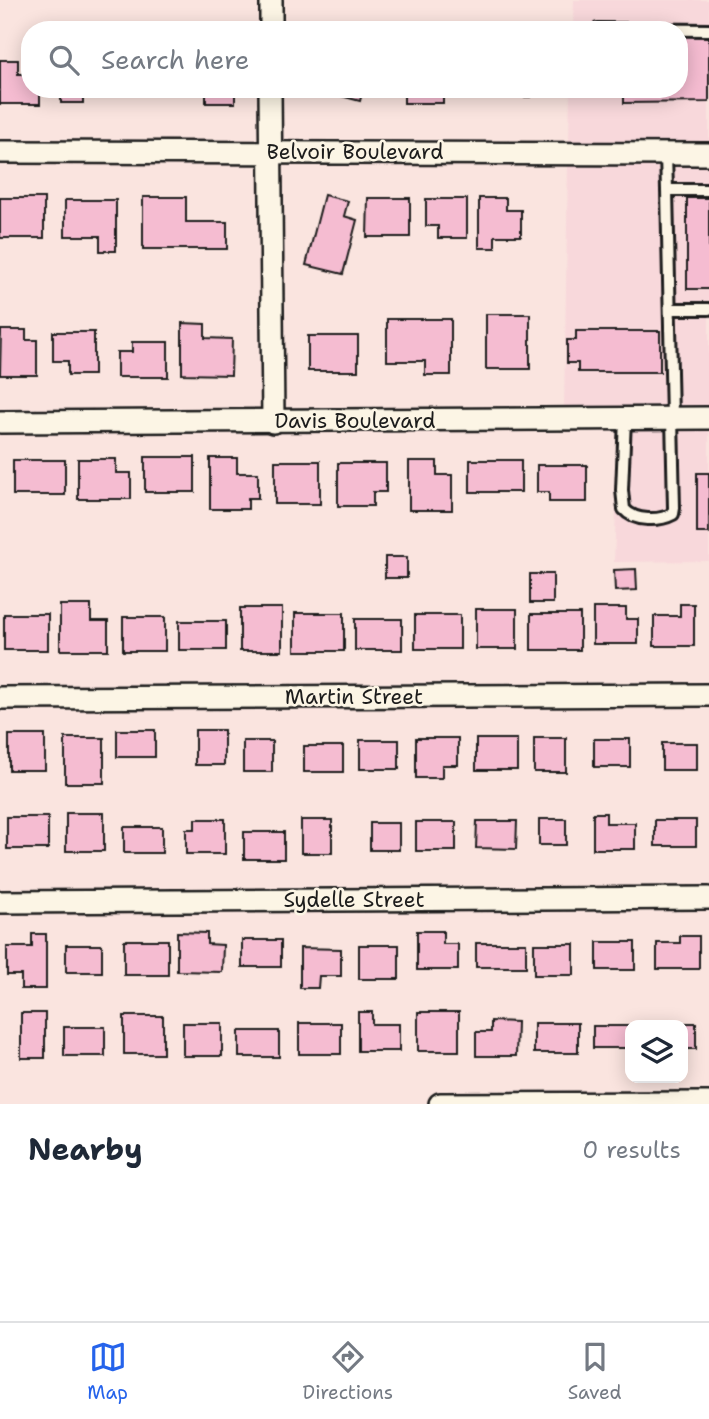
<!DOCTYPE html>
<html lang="en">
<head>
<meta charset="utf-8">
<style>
  body { margin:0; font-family:"Shantell Sans",sans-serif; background:#f2f2f3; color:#1f2937 }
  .controls { position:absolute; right:21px; bottom:21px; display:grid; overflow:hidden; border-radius:14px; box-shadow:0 4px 18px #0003 }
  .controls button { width:63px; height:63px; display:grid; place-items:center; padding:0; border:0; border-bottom:2px solid #e0e1e3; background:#fff; color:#1f2937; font:35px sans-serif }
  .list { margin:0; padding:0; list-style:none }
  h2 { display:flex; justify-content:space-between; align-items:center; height:91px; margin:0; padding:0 28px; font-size:30px }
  h2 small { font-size:23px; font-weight:400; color:#747a83 }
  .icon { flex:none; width:38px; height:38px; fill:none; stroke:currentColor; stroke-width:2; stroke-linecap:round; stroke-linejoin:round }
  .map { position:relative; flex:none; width:709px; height:1104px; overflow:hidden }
  .search { position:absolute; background:#fff; box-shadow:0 4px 18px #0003; left:21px; right:21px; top:21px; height:77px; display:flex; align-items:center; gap:18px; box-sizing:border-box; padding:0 24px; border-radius:28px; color:#747a83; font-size:26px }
  .sheet { height:217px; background:#fff }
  nav { display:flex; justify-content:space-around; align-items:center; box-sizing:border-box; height:98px; border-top:2px solid #e0e1e3; background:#fff; font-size:19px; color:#747a83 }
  nav a { display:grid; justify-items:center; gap:4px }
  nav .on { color:#2563eb }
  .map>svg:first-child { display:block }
</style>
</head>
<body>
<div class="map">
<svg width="709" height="1104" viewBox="0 0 709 1104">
  <rect width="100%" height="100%" fill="#fae4df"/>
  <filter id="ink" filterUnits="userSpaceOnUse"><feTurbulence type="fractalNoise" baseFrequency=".0143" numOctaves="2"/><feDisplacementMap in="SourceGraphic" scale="14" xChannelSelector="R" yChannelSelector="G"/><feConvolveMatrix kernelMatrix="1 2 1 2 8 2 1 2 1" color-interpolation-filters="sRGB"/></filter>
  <g filter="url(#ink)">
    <g fill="#f8d8db">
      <path d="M574 0H709V143L569 142 570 89H679V30H573Z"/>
      <path d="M568 163 709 164V407L564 409Z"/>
      <path d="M709 428V561L614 562 619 429Z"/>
    </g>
    <g fill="#f5bcd1" stroke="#1c1c1c" stroke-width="2">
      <path d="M679 36H709V102L624 103V89H679Z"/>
      <path d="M0 60H18V74H30V89H40V104H0Z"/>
      <rect x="61" y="89" width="22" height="14"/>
      <path d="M123 89H170V94L123 93Z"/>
      <path d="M197 89H235V103H206V91Z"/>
      <path d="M315 89H363L360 101Z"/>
      <rect x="404" y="89" width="39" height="14"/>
      <rect x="464" y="89" width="28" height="9"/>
      <rect x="505" y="89" width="25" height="8"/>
      <path d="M324 195 348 201 344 216 357 220 343 274 306 265Z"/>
      <path d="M143 197H186V222H227V249H143Z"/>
      <rect x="0" y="198" width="44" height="40"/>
      <path d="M368 198H410V237H367Z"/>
      <path d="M479 198H506V210H521V236H495V248H479Z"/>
      <rect x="687" y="198" width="22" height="91"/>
      <path d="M426 199H467V238H438V226H426Z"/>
      <path d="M65 200H116V251H100V236H65Z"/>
      <rect x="486" y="314" width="44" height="55"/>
      <path d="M387 319H451V375H425V361H387Z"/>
      <path d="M182 323 205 324V338L232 339 231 375 182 374Z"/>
      <path d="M1 330H26V340H37V375H0Z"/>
      <path d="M576 331H660V372H578V363H567V340H576Z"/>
      <path d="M53 332H94V375H68V361H53Z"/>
      <rect x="308" y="336" width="50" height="35"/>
      <path d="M132 342H168V377H117V352H132Z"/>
      <rect x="145" y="457" width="50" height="35"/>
      <path d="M210 458H237V473H258V498H248V509H210Z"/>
      <path d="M78 459H116V473H131V499H78Z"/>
      <rect x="13" y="460" width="52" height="35"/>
      <rect x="470" y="460" width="51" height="32"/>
      <rect x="275" y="461" width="45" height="43"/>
      <path d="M409 461H437V475H452V510H409Z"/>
      <path d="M338 463H386V492H373V506H338Z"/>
      <path d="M537 465H587V502H549V492H537Z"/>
      <rect x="697" y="473" width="12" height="60"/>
      <rect x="385" y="557" width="22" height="21"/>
      <path d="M636 569 637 590 615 591 614 570Z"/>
      <rect x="530" y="574" width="23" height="29"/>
      <path d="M680 604H694V646H654V616H680Z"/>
      <path d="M60 605H91V621H108V650H60Z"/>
      <rect x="240" y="608" width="42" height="43"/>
      <path d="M593 608H626V619H638V644H593Z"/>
      <rect x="476" y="609" width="41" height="40"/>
      <rect x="295" y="613" width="49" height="38"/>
      <rect x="4" y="614" width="44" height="36"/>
      <rect x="531" y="614" width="49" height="36"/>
      <rect x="415" y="615" width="45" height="34"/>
      <rect x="123" y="617" width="42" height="34"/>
      <rect x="355" y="619" width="47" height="31"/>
      <rect x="179" y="621" width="47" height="29"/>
      <rect x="117" y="730" width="38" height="27"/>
      <rect x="195" y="730" width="29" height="35"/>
      <rect x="9" y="735" width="36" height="35"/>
      <rect x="65" y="738" width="39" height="45"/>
      <path d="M416 738H458V765H442V778H416Z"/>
      <rect x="534" y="738" width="32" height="34"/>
      <rect x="476" y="739" width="41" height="31"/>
      <rect x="594" y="739" width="36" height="28"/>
      <rect x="360" y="740" width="39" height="29"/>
      <rect x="243" y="741" width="29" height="31"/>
      <rect x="662" y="743" width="35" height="27"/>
      <rect x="304" y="746" width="39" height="26"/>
      <rect x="66" y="813" width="38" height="38"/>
      <path d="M593 813H606V823H635V849H593Z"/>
      <rect x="7" y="817" width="41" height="32"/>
      <path d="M195 819H225V854H186V829H195Z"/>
      <rect x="539" y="819" width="27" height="26"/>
      <rect x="301" y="820" width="31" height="33"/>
      <rect x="655" y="820" width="41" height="26"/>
      <path d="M477 821H517L516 849 476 848Z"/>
      <rect x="416" y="822" width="40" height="29"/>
      <rect x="370" y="823" width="29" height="27"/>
      <rect x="124" y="827" width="38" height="26"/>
      <rect x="244" y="832" width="40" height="27"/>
      <path d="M417 931H443V944H458V970H417Z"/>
      <path d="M177 932 207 933V944L223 945 222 972 177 971Z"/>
      <path d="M32 934H46V989H21V975H7V947H32Z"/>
      <path d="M680 936H699V969H657V943H680Z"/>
      <rect x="124" y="940" width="44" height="35"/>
      <rect x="242" y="940" width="39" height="27"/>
      <rect x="597" y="942" width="38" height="28"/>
      <rect x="476" y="943" width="50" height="24"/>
      <rect x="534" y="944" width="40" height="31"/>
      <rect x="66" y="945" width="36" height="27"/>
      <rect x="359" y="945" width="40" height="34"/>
      <path d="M300 948 341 949V976H319L318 988H300Z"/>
      <path d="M358 1012H372V1024H399V1051H358Z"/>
      <rect x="418" y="1012" width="41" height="39"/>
      <rect x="21" y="1013" width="24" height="45"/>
      <rect x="124" y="1016" width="39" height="38"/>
      <path d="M491 1021 517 1022 516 1056H476V1032H491Z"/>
      <rect x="183" y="1023" width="39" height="33"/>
      <rect x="299" y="1023" width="42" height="31"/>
      <rect x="534" y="1023" width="44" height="30"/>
      <path d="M656 1023H696V1049H683V1025H656Z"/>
      <rect x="593" y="1026" width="35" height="22"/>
      <rect x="64" y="1027" width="41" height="29"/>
      <rect x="239" y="1031" width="40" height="26"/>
    </g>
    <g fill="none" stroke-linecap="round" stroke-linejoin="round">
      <defs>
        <g id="lane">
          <path d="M598 29 709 30"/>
          <path d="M666 154 667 190H709"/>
          <path d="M670 309H709"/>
          <path d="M625 419 622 490 624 509C635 522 660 521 673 514L674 508 667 190"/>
        </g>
        <g id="street">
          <path d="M271 30V0"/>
          <path d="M270 89 273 422"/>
          <path d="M0 152 709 154"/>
          <path d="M0 422 709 418"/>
          <path d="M0 698 709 695"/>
          <path d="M0 902 709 898"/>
          <path d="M440 1104 709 1103"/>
        </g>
      </defs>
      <use href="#lane" stroke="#1c1c1c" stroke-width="16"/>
      <use href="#street" stroke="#1c1c1c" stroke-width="26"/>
      <use href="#lane" stroke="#fcf5e5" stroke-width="10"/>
      <use href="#street" stroke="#fcf5e5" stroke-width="21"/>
    </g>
  </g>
  <g text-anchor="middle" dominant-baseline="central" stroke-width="5" stroke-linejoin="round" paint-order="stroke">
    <g font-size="21" fill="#1c1c1c" stroke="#fcf5e5">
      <text x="355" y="152">Belvoir Boulevard</text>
      <text x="355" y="421">Davis Boulevard</text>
      <text x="354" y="697">Martin Street</text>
      <text x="354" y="900">Sydelle Street</text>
    </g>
  </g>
</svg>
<div class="controls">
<button><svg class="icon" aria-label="layers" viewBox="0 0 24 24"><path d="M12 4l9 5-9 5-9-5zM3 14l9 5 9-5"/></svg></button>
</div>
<div class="search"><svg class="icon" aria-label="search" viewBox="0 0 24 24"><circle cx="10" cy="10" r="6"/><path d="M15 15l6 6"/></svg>Search here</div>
</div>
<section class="sheet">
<h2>Nearby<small>0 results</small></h2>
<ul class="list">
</ul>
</section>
<nav>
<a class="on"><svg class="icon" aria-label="map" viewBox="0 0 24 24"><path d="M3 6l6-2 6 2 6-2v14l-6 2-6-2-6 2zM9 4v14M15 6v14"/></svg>Map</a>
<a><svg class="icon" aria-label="directions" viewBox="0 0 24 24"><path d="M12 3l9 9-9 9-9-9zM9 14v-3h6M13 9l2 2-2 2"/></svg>Directions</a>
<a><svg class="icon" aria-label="saved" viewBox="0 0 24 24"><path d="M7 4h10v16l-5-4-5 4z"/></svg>Saved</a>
</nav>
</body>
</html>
